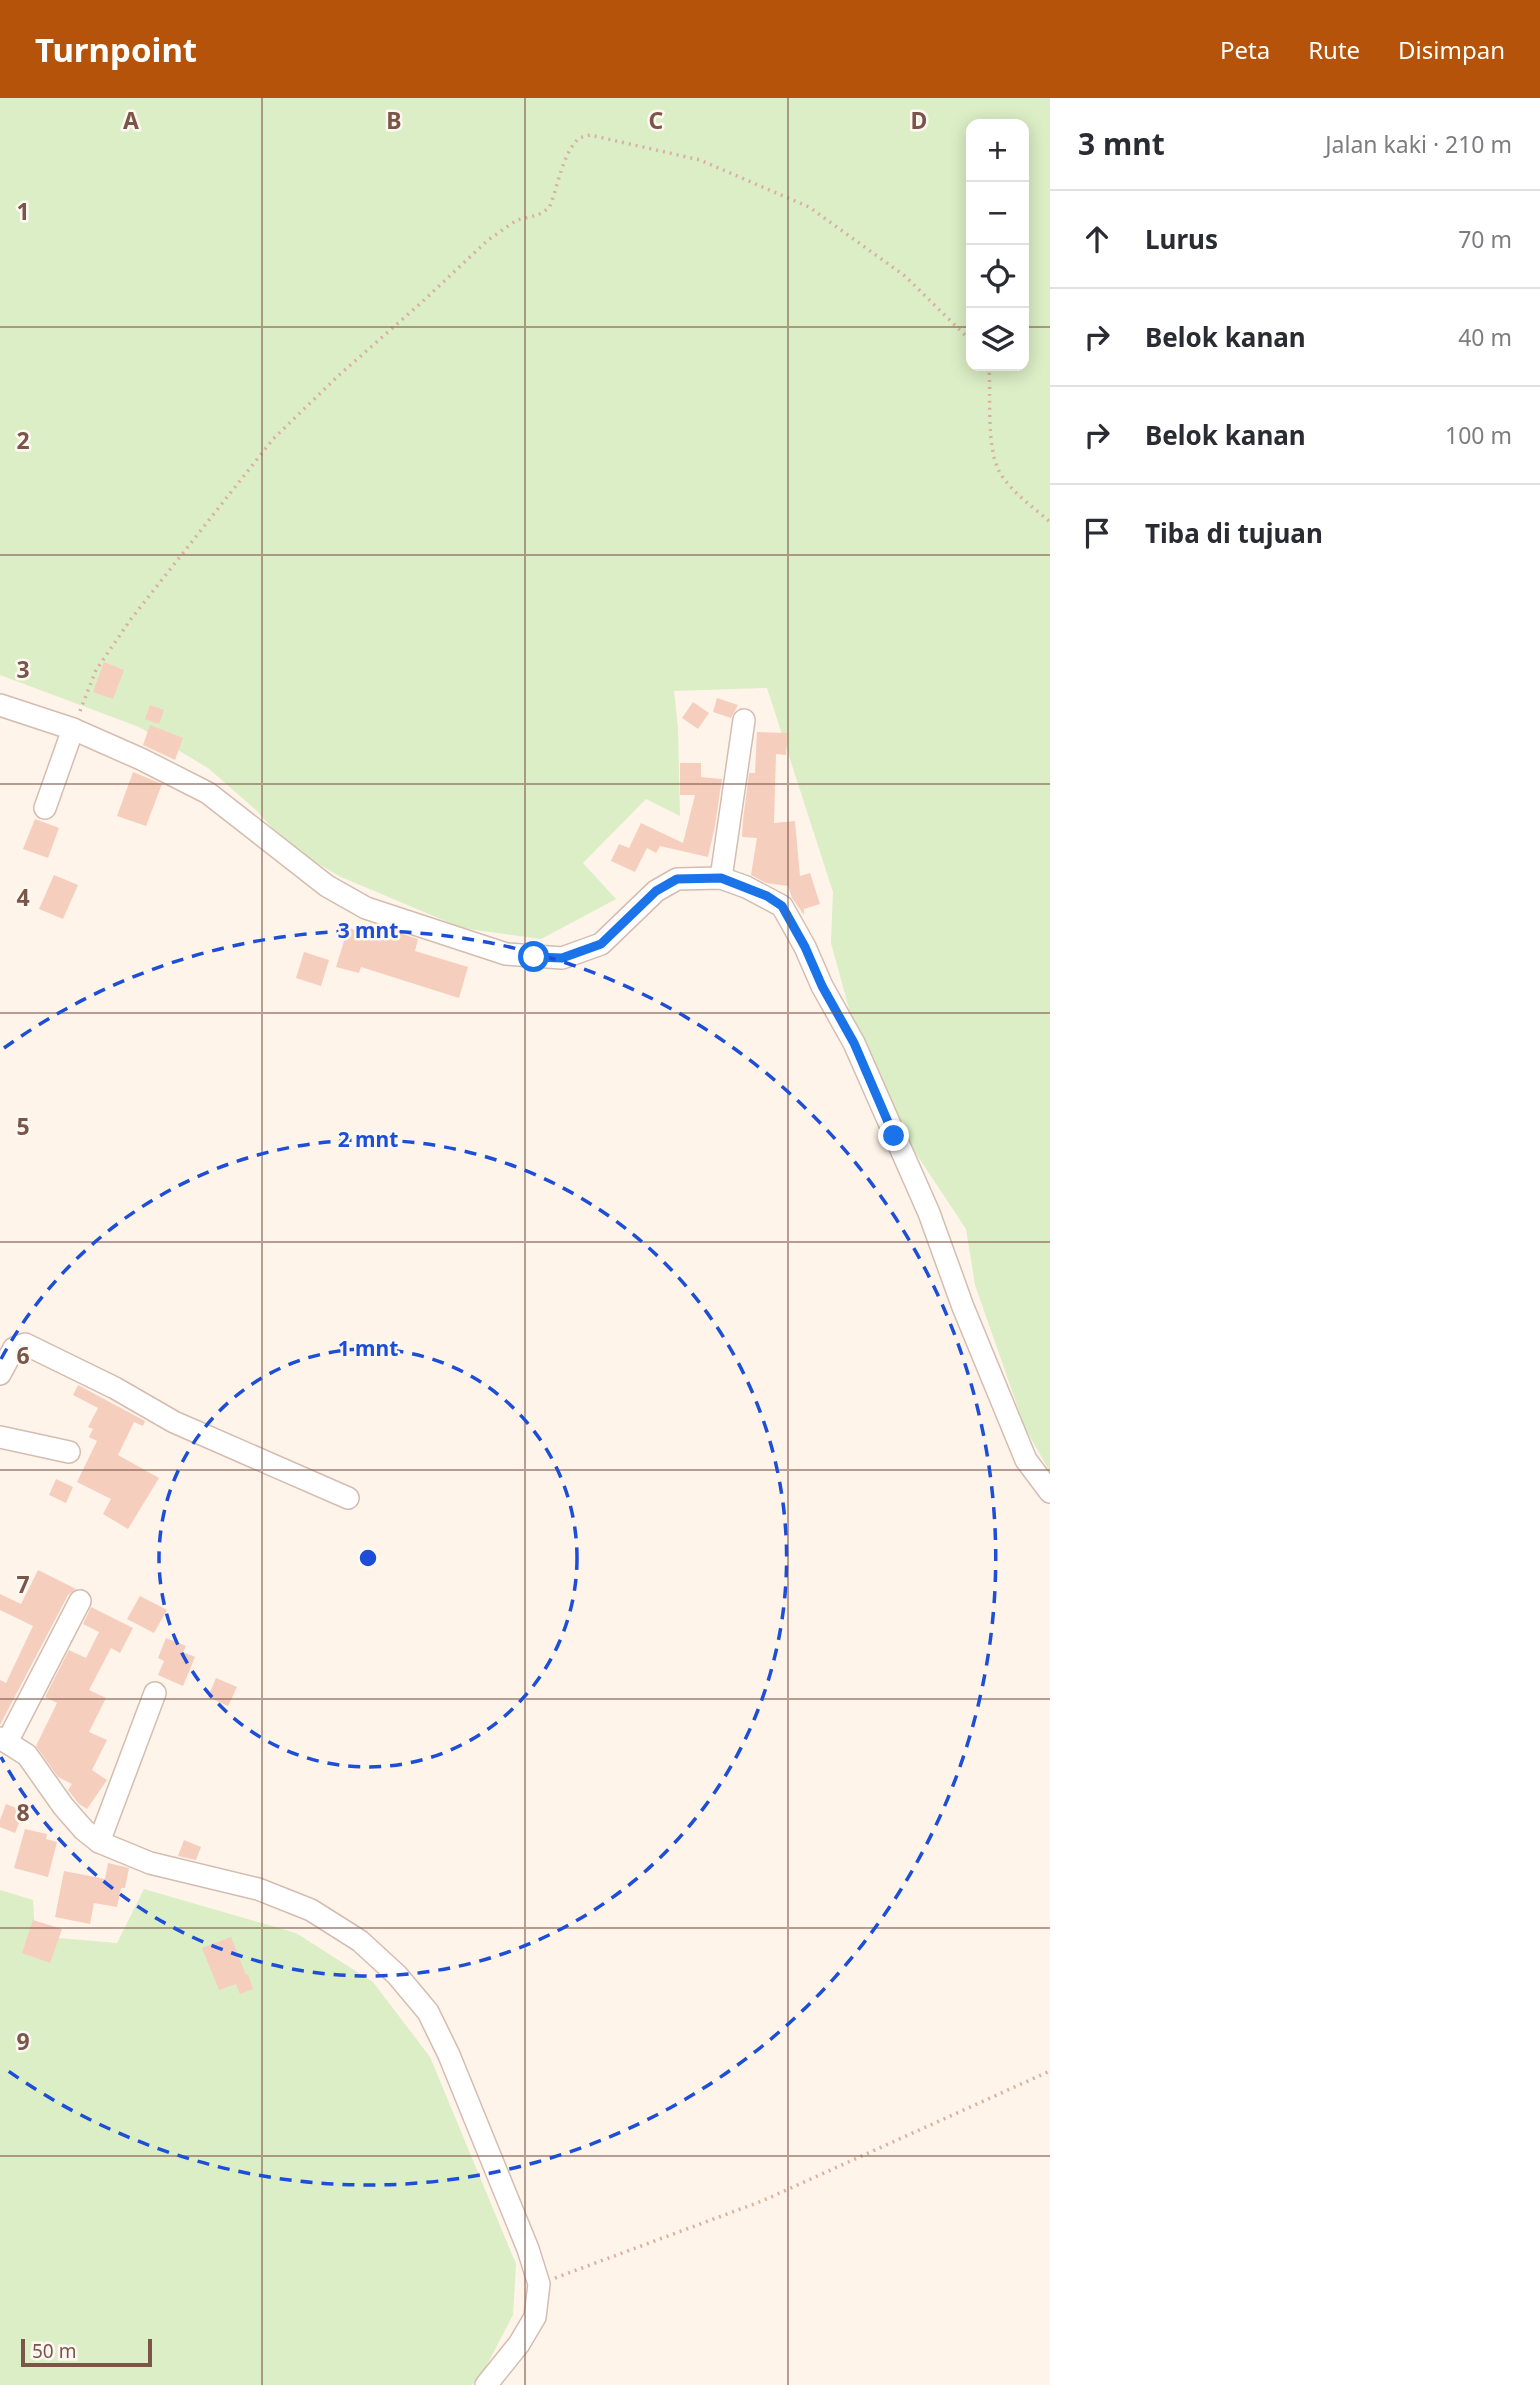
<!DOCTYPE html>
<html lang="id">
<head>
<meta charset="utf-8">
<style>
  body { margin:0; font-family:"Noto Sans",sans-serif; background:#f7f7f7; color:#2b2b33 }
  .controls { position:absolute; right:21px; top:21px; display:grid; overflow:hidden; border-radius:14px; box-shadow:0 4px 18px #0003 }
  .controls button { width:63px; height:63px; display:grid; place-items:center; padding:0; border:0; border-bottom:2px solid #e1e1e2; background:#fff; color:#2b2b33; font:35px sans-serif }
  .scale { position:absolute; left:21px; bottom:18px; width:131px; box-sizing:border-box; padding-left:7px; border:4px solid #7c5549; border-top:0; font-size:19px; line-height:24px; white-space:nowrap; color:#7c5549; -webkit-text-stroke:5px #fff8f2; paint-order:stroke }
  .stop { position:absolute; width:21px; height:21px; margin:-16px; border:5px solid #1a73e8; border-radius:50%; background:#fff }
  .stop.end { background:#1a73e8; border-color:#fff; box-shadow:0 2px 7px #0008 }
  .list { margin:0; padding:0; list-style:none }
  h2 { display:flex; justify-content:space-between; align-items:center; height:91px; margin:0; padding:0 28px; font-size:30px }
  h2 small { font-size:23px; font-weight:400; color:#7c7c81 }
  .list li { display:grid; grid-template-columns:46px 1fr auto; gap:21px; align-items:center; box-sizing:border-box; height:98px; padding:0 28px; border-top:2px solid #e1e1e2 }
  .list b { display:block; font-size:26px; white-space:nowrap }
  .list em { font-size:23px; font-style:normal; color:#7c7c81 }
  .icon { flex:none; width:38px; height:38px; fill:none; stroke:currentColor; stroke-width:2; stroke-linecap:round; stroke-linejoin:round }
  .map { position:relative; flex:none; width:1050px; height:2287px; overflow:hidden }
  header { display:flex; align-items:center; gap:42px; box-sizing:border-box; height:98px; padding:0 35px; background:#b45309; color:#fff }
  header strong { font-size:33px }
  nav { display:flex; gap:38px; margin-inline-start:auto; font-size:24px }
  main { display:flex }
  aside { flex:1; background:#fff }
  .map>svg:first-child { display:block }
</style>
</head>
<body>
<header>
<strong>Turnpoint</strong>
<nav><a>Peta</a><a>Rute</a><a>Disimpan</a></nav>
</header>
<main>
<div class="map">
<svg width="1050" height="2287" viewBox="0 0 1050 2287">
  <rect width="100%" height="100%" fill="#fef4e9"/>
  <g fill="#dbeec5" fill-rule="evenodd">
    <path d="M0 0H1050V1374L1025 1330 975 1187 966 1131 907 1042 854 929 831 845 833 794 767 590 674 593 678 630 680 718 646 701 583 765 616 801 541 841 462 830 341 779 289 749 256 712 208 670 139 629 0 577ZM971 26H1024V268H971Z"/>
    <path d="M144 1791 296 1835 373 1884 430 1959 516 2166 513 2217 481 2278 472 2287H0V1792L33 1802 35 1838 117 1845Z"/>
  </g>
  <g fill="#f6cebe">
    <path d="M104 564 124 572 113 601 93 594Z"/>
    <path d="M717 600 738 607 731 620 713 614Z"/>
    <path d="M693 604 709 615 698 631 682 620Z"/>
    <path d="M150 607 164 612 159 626 145 621Z"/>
    <path d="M150 627 183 640 175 662 143 647Z"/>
    <path d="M757 634 787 635 786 657 776 656 774 725 795 723 800 778 810 775 820 806 804 811V817L792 800 788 788 766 785 751 777 757 740 742 739 743 722 749 675H755Z"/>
    <path d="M680 665H701V679L722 681 715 728 708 759 660 748 656 755 647 750 635 774 611 763 619 746 629 750 641 725 683 745 695 697H680Z"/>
    <path d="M133 674 162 686 146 728 117 718Z"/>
    <path d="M35 721 59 730 48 760 23 751Z"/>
    <path d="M54 777 78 787 63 821 39 811Z"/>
    <path d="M348 830 384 840 387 831 418 841 415 853 468 869 459 900 361 869 359 875 336 869Z"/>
    <path d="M304 854 329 862 321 888 296 880Z"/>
    <path d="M78 1287 145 1323 143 1328 134 1324 118 1357 159 1380 128 1431 103 1416 111 1401 77 1384 97 1343 89 1339 93 1331 88 1329 98 1310 73 1297Z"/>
    <path d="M56 1381 73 1389 66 1405 49 1397Z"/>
    <path d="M38 1472 76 1491 68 1497 0 1627V1582L6 1585 33 1528 0 1512V1496L21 1506Z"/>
    <path d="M140 1498 167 1512 154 1535 127 1521Z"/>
    <path d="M91 1509 133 1530 120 1555 111 1550 89 1592 106 1600 89 1634 107 1642 92 1672 107 1682 87 1711 79 1706 68 1692 72 1686 58 1679 36 1648 57 1605 45 1599 69 1552 86 1560 99 1534 83 1526Z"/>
    <path d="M166 1540 186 1548 183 1554 195 1559 183 1588 158 1577 164 1563 158 1560Z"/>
    <path d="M216 1580 237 1589 228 1608 208 1599Z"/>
    <path d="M6 1706 24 1713 15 1735 0 1729V1722Z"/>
    <path d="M25 1731 47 1736 46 1741 57 1744 48 1779 14 1770Z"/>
    <path d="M184 1742 201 1749 196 1762 178 1758Z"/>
    <path d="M108 1765 129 1770 125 1790H121L117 1809 94 1805 90 1826 55 1819 64 1773 105 1781Z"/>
    <path d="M33 1822 62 1831 50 1865 22 1855Z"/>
    <path d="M231 1839 246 1877 248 1876 253 1891 240 1896 236 1886 219 1892 202 1850Z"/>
  </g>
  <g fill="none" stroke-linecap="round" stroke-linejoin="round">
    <defs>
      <g id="minor">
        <path d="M0 607 73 631 141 661 208 695 327 788 366 810 506 856 562 860 601 846 656 793 677 781 721 780 746 789 782 808 805 849 822 888 854 945 929 1115 963 1209 1026 1362 1050 1394"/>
        <path d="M45 710 73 631"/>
        <path d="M721 780 744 622"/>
        <path d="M0 1276 14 1250 25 1246 115 1290 174 1324 348 1400"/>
        <path d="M0 1339 69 1354"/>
        <path d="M0 1640 27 1657 63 1708 84 1732 99 1744 150 1765 258 1791 311 1812 360 1843 397 1877 428 1914 449 1957 528 2151 539 2186 535 2219 519 2246 486 2287"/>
        <path d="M7 1644 80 1503"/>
        <path d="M99 1744 155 1595"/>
      </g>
    </defs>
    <use href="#minor" stroke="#d5bcb0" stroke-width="24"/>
    <g stroke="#dcb0a0" stroke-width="3.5" stroke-dasharray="2 5" stroke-linecap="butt">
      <path d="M989 268C991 297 986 347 999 373 1010 393 1033 409 1050 424"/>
      <path d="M80 613 96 572 131 521 273 341 338 278 422 204 488 142 517 122 538 117 549 110C559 87 561 58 579 40L590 37 700 62 809 109 905 178 971 243"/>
      <path d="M555 2180 762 2103 1050 1973"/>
    </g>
    <use href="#minor" stroke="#fff" stroke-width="21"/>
  </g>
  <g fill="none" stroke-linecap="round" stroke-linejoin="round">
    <path stroke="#1a73e8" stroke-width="9" d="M534 859 562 860 601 846 656 793 677 781 721 780 767 798 782 808 805 849 822 888 854 945 894 1038"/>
  </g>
  <path fill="none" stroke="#7c5549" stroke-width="2" stroke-opacity="0.55" d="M262 0V2287M525 0V2287M788 0V2287M0 229H971M1024 229H1050M0 457H1050M0 686H1050M0 915H1050M0 1144H1050M0 1372H1050M0 1601H1050M0 1830H1050M0 2058H1050"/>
  <g fill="none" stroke="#1d4ed8" stroke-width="3.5" stroke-dasharray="12 9">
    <circle cx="368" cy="1460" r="209"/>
    <path d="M1 1261A418 418 0 1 1 1 1659"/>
    <path d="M4 950A627 627 0 1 1 4 1970"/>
  </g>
  <g font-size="23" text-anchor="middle" font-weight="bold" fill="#7c5549" stroke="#fff8f2" stroke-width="5" stroke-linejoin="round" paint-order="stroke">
    <text x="131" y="31">A</text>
    <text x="394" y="31">B</text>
    <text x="656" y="31">C</text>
    <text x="919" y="31">D</text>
    <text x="23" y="122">1</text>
    <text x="23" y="351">2</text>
    <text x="23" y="580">3</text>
    <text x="23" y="808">4</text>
    <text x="23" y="1037">5</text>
    <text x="23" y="1266">6</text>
    <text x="23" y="1495">7</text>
    <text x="23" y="1723">8</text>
    <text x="23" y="1952">9</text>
  </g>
  <circle cx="368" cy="1460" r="10" fill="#1d4ed8" stroke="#fff8f2" stroke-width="3.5"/>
  <g font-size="21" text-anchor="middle" font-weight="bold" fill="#1d4ed8" stroke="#fff8f2" stroke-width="5" stroke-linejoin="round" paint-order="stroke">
    <text x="368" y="840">3 mnt</text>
    <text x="368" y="1049">2 mnt</text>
    <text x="368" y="1258">1 mnt</text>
  </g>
</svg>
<div class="controls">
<button>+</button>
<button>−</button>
<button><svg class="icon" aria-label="locate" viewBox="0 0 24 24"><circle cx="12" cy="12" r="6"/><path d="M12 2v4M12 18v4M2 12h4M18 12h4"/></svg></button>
<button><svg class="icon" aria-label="layers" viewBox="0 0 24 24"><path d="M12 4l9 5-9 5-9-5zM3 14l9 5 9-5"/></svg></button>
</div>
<div class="scale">50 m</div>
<div class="stop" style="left:534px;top:859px"></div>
<div class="stop end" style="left:894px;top:1038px"></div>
</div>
<aside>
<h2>3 mnt<small>Jalan kaki · 210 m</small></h2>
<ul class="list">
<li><svg class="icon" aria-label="ahead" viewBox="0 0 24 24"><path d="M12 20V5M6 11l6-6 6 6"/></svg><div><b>Lurus</b></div><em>70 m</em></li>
<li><svg class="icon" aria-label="right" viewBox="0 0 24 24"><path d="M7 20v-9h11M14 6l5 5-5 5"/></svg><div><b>Belok kanan</b></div><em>40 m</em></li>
<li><svg class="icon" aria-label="right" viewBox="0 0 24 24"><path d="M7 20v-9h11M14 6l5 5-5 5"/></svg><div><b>Belok kanan</b></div><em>100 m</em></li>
<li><svg class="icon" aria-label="arrive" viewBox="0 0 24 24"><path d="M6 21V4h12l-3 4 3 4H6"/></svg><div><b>Tiba di tujuan</b></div></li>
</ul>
</aside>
</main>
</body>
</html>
